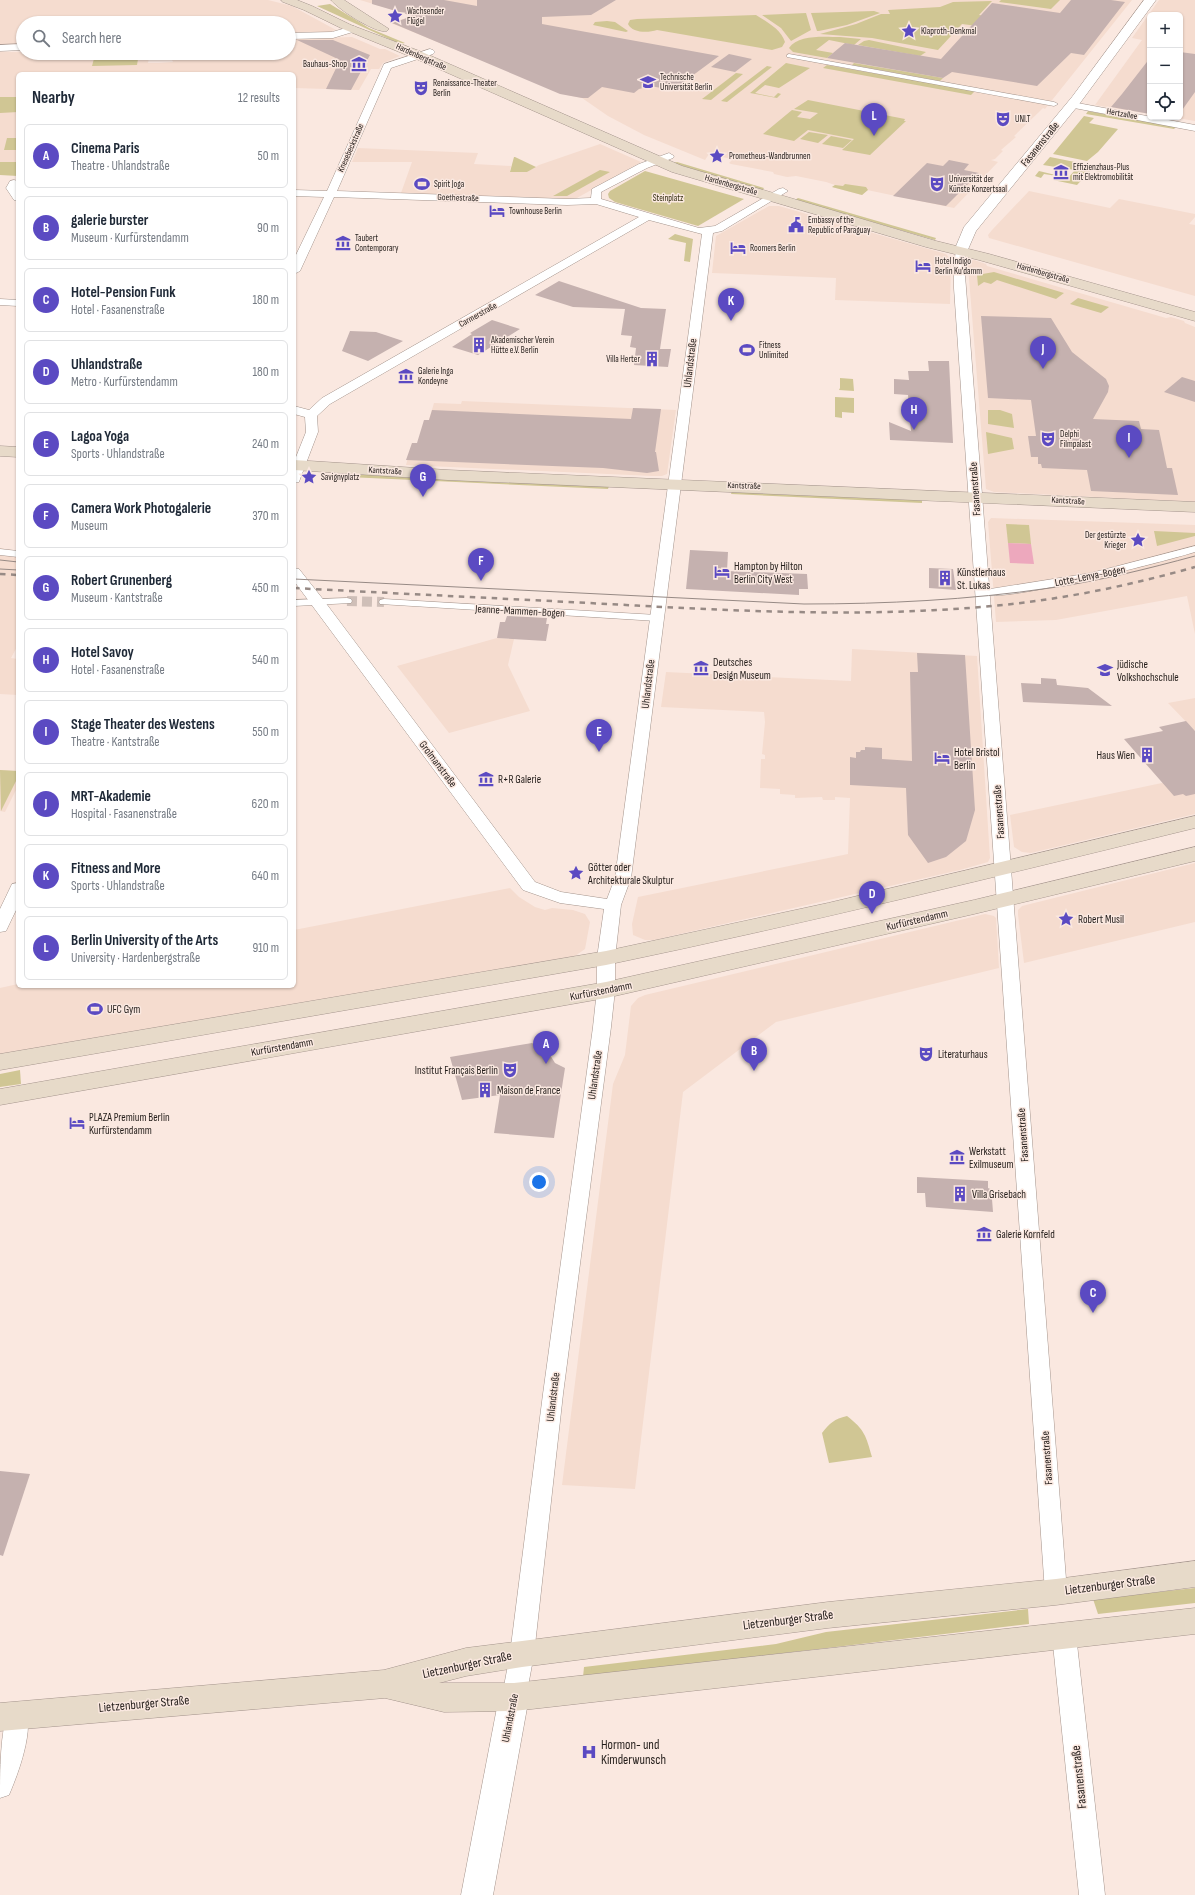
<!DOCTYPE html>
<html lang="en">
<head>
<meta charset="utf-8">
<style>
  body { margin:0; font-family:"Sofia Sans Condensed",sans-serif; background:#f2f2f3; color:#1f2937 }
  .controls { position:absolute; right:12px; top:12px; display:grid; overflow:hidden; border-radius:6px; box-shadow:0 1px 3px #0004 }
  .controls button { width:36px; height:36px; display:grid; place-items:center; padding:0; border:0; border-bottom:1px solid #e0e1e3; background:#fff; color:#1f2937; font:20px sans-serif }
  .you { position:absolute; left:539px; top:1182px; width:14px; height:14px; margin:-10px; border:3px solid #fff; border-radius:50%; background:#1a73e8; box-shadow:0 0 0 6px #1a73e833 }
  .badge { display:grid; place-items:center; width:26px; height:26px; border-radius:50%; background:#5b4ac2; color:#fff; font-size:13px; font-weight:700 }
  .pin { position:absolute; translate:-50% -33px; filter:drop-shadow(0 1px 2px #0008) }
  .pin::after { content:''; position:absolute; top:21px; width:14px; height:12px; background:inherit; clip-path:polygon(0 0,100% 0,50% 100%) }
  .list { margin:0; padding:0; list-style:none }
  h2 { display:flex; justify-content:space-between; align-items:center; height:52px; margin:0; padding:0 16px; font-size:17px }
  h2 small { font-size:13px; font-weight:400; color:#747a83 }
  .list li { display:grid; grid-template-columns:26px 1fr auto; gap:12px; align-items:center; box-sizing:border-box; height:64px; margin:0 8px 8px; padding:0 8px; border:1px solid #e0e1e3; border-radius:6px }
  .list b { display:block; font-size:15px; white-space:nowrap }
  .list p { margin:0; font-size:13px; white-space:nowrap; color:#747a83 }
  .list em { font-size:13px; font-style:normal; color:#747a83 }
  .icon { flex:none; width:22px; height:22px; fill:none; stroke:currentColor; stroke-width:2; stroke-linecap:round; stroke-linejoin:round }
  .map { position:relative; flex:none; width:1195px; height:1895px; overflow:hidden }
  .search { position:absolute; background:#fff; box-shadow:0 1px 3px #0004; left:16px; top:16px; width:280px; height:44px; display:flex; align-items:center; gap:10px; box-sizing:border-box; padding:0 14px; border-radius:22px; color:#747a83; font-size:15px }
  .panel { position:absolute; background:#fff; box-shadow:0 1px 3px #0004; left:16px; top:72px; width:280px; height:916px; border-radius:6px }
  .map>svg:first-child { display:block }
</style>
</head>
<body>
<div class="map">
<svg width="1195" height="1895" viewBox="0 0 1195 1895">
  <rect width="100%" height="100%" fill="#fae8e0"/>
  <g fill="#f5dccf">
    <path d="M0 0H268L292 6 336 30 329 32 289 34V23H23V44L0 45Z"/>
    <path d="M360 0H1132L1045 109 1043 108 1039 112 1014 136 1016 137 1001 150 1003 151 995 159 991 160 998 162 954 208 867 190 862 195 832 187 835 185 826 182 796 176 787 177 774 174 773 172 731 164 729 163 733 159 727 158 709 154 705 160 644 135 608 116 582 98 567 95 391 23 413 16Z"/>
    <path d="M1159 0H1195V121L1171 117H1180V15H1150V114L1095 105 1142 40 1132 38Z"/>
    <path d="M352 37 380 49H385L400 56 383 63 379 69H371L359 90 294 88V74H18V162H0V52L150 53 148 63H159L173 62 169 53H289V41H292L293 39Z"/>
    <path d="M600 144 641 162 577 198 573 199 401 193 412 162H352L358 148 478 153 474 164 511 166 510 171 527 172 539 165Z"/>
    <path d="M1029 191 1110 208 1119 199 1195 214V217L1189 224 1195 225V296L989 238 988 235 992 230Z"/>
    <path d="M769 206H779L946 254 951 260 950 304 835 300 836 278 712 273 716 236Z"/>
    <path d="M974 260 986 264 987 266 1166 318 1171 317 1184 321 1185 323 1195 327V502L994 492 986 489 968 266 969 261Z"/>
    <path d="M462 401 676 410 667 474 662 476H652L406 465 412 443H422L434 403 461 404Z"/>
    <path d="M991 518 1195 525V634L1187 596 1056 620 996 622 988 522Z"/>
    <path d="M0 548 18 551V645L11 658 18 659V695L0 694Z"/>
    <path d="M497 638 514 639 508 665 530 711 449 733 397 666Z"/>
    <path d="M852 649 977 656 990 858 988 862 960 870 654 940H645L633 935 632 924 638 897 848 854 850 798 835 797V800H823L822 797 795 798V795L780 794V789L760 788 761 759H765V755L762 754 765 722 764 712 661 707 666 672 851 681Z"/>
    <path d="M1195 698V731L1168 703Z"/>
    <path d="M0 770 18 771V786L5 812 0 811Z"/>
    <path d="M1195 776V814L1031 853 1022 852 1014 847 1010 815Z"/>
    <path d="M1195 863V922L1024 963 1018 915V910L1022 906Z"/>
    <path d="M510 888 519 897 535 907 545 910 552 908 573 910 585 914 590 922 585 949 575 956 566 958 0 1054V988L18 984V986H294V930Z"/>
    <path d="M985 914 994 916 996 918 999 968 776 1022 683 1092 635 1489 562 1485 613 1084 625 1055 631 1006 638 998 645 995Z"/>
  </g>
  <g fill="#d0c694">
    <path d="M1001 0H1060L1051 9 999 2Z"/>
    <path d="M992 1 979 15 1028 22 1021 32 962 24 938 50 872 38 820 34 856 24 881 14H890L888 10 940 7 953 2Z"/>
    <path d="M330 4 369 28 405 43 400 44 317 6Z"/>
    <path d="M874 11 880 13 847 25 819 31H817L811 13Z"/>
    <path d="M806 13 811 30 791 41 781 28 762 15Z"/>
    <path d="M756 15C767 22 781 29 785 42L782 47 772 50 657 30C648 33 632 33 628 24L630 20 637 19Z"/>
    <path d="M607 21 615 22 628 31 626 32 593 25 595 22Z"/>
    <path d="M840 37 861 39 854 45 829 40 816 50 833 53 827 58 793 52 789 48C798 34 825 37 840 37Z"/>
    <path d="M869 40 926 52 920 56 858 45 864 41Z"/>
    <path d="M139 53 137 65 92 66 95 55Z"/>
    <path d="M786 63 810 68 779 88 765 85 755 93 774 97 778 93 781 94 777 98 750 93Z"/>
    <path d="M854 63 943 78 940 81 852 65Z"/>
    <path d="M827 65 975 91 971 95 823 68Z"/>
    <path d="M767 66 772 67 727 102 721 101Z"/>
    <path d="M736 73 743 74 711 100 702 99Z"/>
    <path d="M0 97H18V112L0 113Z"/>
    <path d="M808 100 905 119 904 121H906L870 155 842 150 854 139 808 130 794 141 763 134 792 110 802 112 797 117 810 119 818 113 794 109Z"/>
    <path d="M1088 111 1176 127 1174 129 1086 114Z"/>
    <path d="M1084 116 1094 118 1089 123 1118 129 1098 152 1087 161 1053 154Z"/>
    <path d="M809 132 828 135 818 143 800 139Z"/>
    <path d="M831 136 852 140 843 148 822 144Z"/>
    <path d="M7 138H18V150H4Z"/>
    <path d="M514 157H515L536 167 527 172H510Z"/>
    <path d="M1050 157 1105 168 1101 172 1091 170 1077 185 1053 180 1057 176 1044 174 1041 178 1035 176 1039 171 1068 178 1075 170 1043 165Z"/>
    <path d="M0 162H18V176L0 175Z"/>
    <path d="M677 162 764 188 762 191 673 163Z"/>
    <path d="M600 170 610 172 567 196H553Z"/>
    <path d="M645 171 744 199 698 226 615 202 609 198 608 194 610 191Z"/>
    <path d="M845 184 866 187 868 190 862 195 832 187 835 185 843 186Z"/>
    <path d="M798 198 936 238 935 240 795 200Z"/>
    <path d="M675 234 693 239 690 262 684 261 686 243 668 239Z"/>
    <path d="M994 272 1064 293 1056 299 997 280 991 284 984 282 978 286 977 275Z"/>
    <path d="M1078 298 1109 307 1101 313 1070 304Z"/>
    <path d="M840 378 853 379 854 391 839 390 840 388Z"/>
    <path d="M835 397 854 398V413L842 412V418L835 417Z"/>
    <path d="M988 410H1000L1012 414 1014 428 988 424Z"/>
    <path d="M986 432 1012 438 1014 449 988 454Z"/>
    <path d="M349 474 609 486 608 489 348 477Z"/>
    <path d="M732 491 922 499V503L731 494Z"/>
    <path d="M1006 524 1029 525 1031 544 1008 543Z"/>
    <path d="M1154 531 1195 533V536L1157 546Z"/>
    <path d="M0 770 18 771V777L1 811Z"/>
    <path d="M20 1070 21 1084 0 1087V1074Z"/>
    <path d="M847 1416C865 1430 866 1436 872 1457L829 1463 822 1433C830 1423 834 1419 847 1416Z"/>
    <path d="M1195 1588V1603L1098 1614 1093 1599Z"/>
    <path d="M1028 1609 1029 1624 583 1677 584 1667 776 1644 826 1632Z"/>
  </g>
  <path fill="#eda8bd" d="M1008 543 1031 544 1034 564 1010 563Z"/>
  <g fill="#c5b1af">
    <path d="M372 0H444L477 6V0H616L591 15 542 17V24L719 56 673 90 650 86 639 89 634 93 602 87 588 98H582L560 94 392 23 413 16 372 4Z"/>
    <path d="M1071 0H1111L1125 2 1084 55 1071 53 1037 86 952 72 943 78 827 58 845 43 941 59 992 3 1060 13Z"/>
    <path d="M297 40H333L370 55 351 90 326 89 340 60Z"/>
    <path d="M1180 52 1195 54V92L1180 113Z"/>
    <path d="M729 54 752 59 735 72 711 67Z"/>
    <path d="M1150 58V114L1111 107 1122 94Z"/>
    <path d="M949 160 969 164 964 170 979 173 946 206 893 196 927 163 943 166Z"/>
    <path d="M559 281 641 308 666 309 660 349H671L668 367 634 365 636 348 630 347 632 336 621 335 625 309 573 307 535 295Z"/>
    <path d="M981 316 1051 318 1072 352 1106 379 1109 386 1108 392 1093 419 1139 421 1141 429 1159 430 1167 468H1172L1178 495 1091 491 1087 470 1042 468 1041 464H1038V457H1031L1028 436H1036L1031 400 988 398Z"/>
    <path d="M492 320 520 329 478 355 452 347 472 334 470 333Z"/>
    <path d="M350 331 376 332 403 341 368 361 342 351Z"/>
    <path d="M928 361H949L953 443 890 440 889 422 911 431 908 395 894 394V379L909 380 908 371H929Z"/>
    <path d="M1182 377 1195 381V402L1164 392Z"/>
    <path d="M633 408 661 409 655 452H656L659 471 647 473 603 468 406 460 412 443H417L424 420H429L432 410 631 419Z"/>
    <path d="M690 550 728 552 727 571 807 574 808 589H799V595L686 589Z"/>
    <path d="M929 568 953 569 956 590 929 588Z"/>
    <path d="M507 616 547 618 546 624H549L546 641 497 638 500 622H505Z"/>
    <path d="M917 653 965 655 975 810 966 841 946 857 928 863 908 835 906 788 850 785V757L856 758V752H860L861 750H865V747L882 748V759L912 761 910 672H918Z"/>
    <path d="M1041 678 1056 679 1057 685 1088 688 1112 706 1023 702 1021 683 1041 684Z"/>
    <path d="M1186 721 1195 731V794L1186 796 1183 794 1174 796 1124 739 1163 731 1159 727Z"/>
    <path d="M532 1043 550 1055 555 1063 565 1068 554 1138 494 1133 500 1095 462 1100 450 1057Z"/>
    <path d="M917 1177 988 1181V1188L997 1192 992 1199 993 1212 926 1207 925 1193H917Z"/>
    <path d="M0 1471 30 1474 3 1556 0 1555Z"/>
  </g>
  <g fill="none" stroke-linecap="round" stroke-linejoin="round">
    <path stroke="#cfbfb8" stroke-width="10" stroke-dasharray="10 5" stroke-linecap="butt" d="M347 601 384 602"/>
    <defs>
      <g id="pedestrian">
        <path d="M789 54 1054 102 1058 104 1054 106 787 57V55Z"/>
        <path d="M1195 546V552C1170 560 990 607 979 593L984 590 1091 573Z"/>
        <path d="M0 549 18 551V557L0 555Z"/>
        <path d="M347 598 351 599 352 601 351 603 294 606V600Z"/>
        <path d="M384 599 657 615 662 618 657 621 380 604 379 602 380 600Z"/>
      </g>
      <g id="minor">
        <path d="M353 26 356 27V31L333 38 289 39V33L332 32Z"/>
        <path d="M23 44V50L0 51V45Z"/>
        <path d="M430 49 433 50 435 52 433 54 391 68 337 191 567 199 591 198 592 189 639 164 669 153 674 156 673 158 647 168 601 192V199L699 228 715 226 779 189 783 188 788 191 722 231 713 233 631 878 621 905 615 958V990L611 1027 563 1394 534 1654 526 1697 522 1705 514 1708 506 1705 502 1697 510 1654 543 1394 593 1027 597 990V958L604 909 560 903 523 890 294 581V568L299 569 322 598 535 882 561 892 607 899 615 878 702 234 649 220 330 404 317 416 318 432 300 479 299 482 294 483V462L306 432 305 417 294 414V406L309 410 322 398 639 217 596 204 567 205 334 197 300 271 294 274V259L324 197 294 196V190L327 191 384 64Z"/>
        <path d="M1072 102 1195 125V131L1069 107 1067 105Z"/>
        <path d="M14 180 18 181 16 188 18 191V201L14 200 6 188 10 181Z"/>
        <path d="M961 248 966 251 964 263 966 288 1067 1592 1064 1599 1056 1602 1048 1599 1045 1592 954 288V263L956 251Z"/>
        <path d="M0 299 18 300V306L0 305Z"/>
        <path d="M18 883V906L6 931 0 932V909L12 884Z"/>
        <path d="M1064 1625 1072 1628 1076 1635 1105 1895H1079L1052 1635 1056 1628Z"/>
        <path d="M17 1704 25 1707C35 1729 18 1774 9 1795L0 1798C0 1772 0 1732 9 1707Z"/>
      </g>
      <g id="tertiary">
        <path d="M1144 0H1156L1080 103 976 231 966 254H956L954 251 964 227 1072 97Z"/>
        <path d="M514 1683 525 1687 529 1697 493 1895H461L499 1697 503 1687Z"/>
      </g>
      <g id="secondary">
        <path d="M281 0H297L312 6 351 25 422 52 682 166 936 241 989 254 1195 312V321L979 260 926 247 672 172 414 58 343 29 304 10 283 2Z"/>
        <path d="M331 0H344L389 29 387 31C376 34 339 10 331 0Z"/>
        <path d="M0 446 18 447V457L0 456Z"/>
        <path d="M294 460 448 470 1195 502V512L448 480 294 470Z"/>
        <path d="M1195 816V828C999 876 803 924 606 965L0 1070V1054L606 951 828 903Z"/>
        <path d="M1195 847V861L974 914 606 998 0 1105V1089L606 982 974 900Z"/>
        <path d="M1195 1561V1587L1056 1605 828 1628 522 1667 466 1676 439 1683H514L1195 1608V1634L514 1711 444 1712 385 1698 0 1731V1703L384 1670 466 1648 522 1641 828 1602 1056 1579Z"/>
      </g>
    </defs>
    <use href="#pedestrian" stroke="#a4948c" stroke-width="1"/>
    <use href="#minor" stroke="#a4948c" stroke-width="1"/>
    <use href="#tertiary" stroke="#a4948c" stroke-width="1"/>
    <use href="#secondary" stroke="#a4948c" stroke-width="1"/>
    <use href="#pedestrian" fill="#fff" fill-rule="evenodd"/>
    <use href="#minor" fill="#fff" fill-rule="evenodd"/>
    <use href="#tertiary" fill="#fff" fill-rule="evenodd"/>
    <use href="#secondary" fill="#e7dac9" fill-rule="evenodd"/>
    <g stroke="#978a85" stroke-width="1">
      <path d="M0 560 18 562"/>
      <path d="M0 569 18 570"/>
      <path d="M294 579 804 604C886 604 968 600 1050 588 1099 581 1147 569 1195 556"/>
    </g>
    <g stroke="#978a85" stroke-width="2.5" stroke-dasharray="5.5 5.5" stroke-linecap="butt">
      <path d="M0 574 18 575"/>
      <path d="M294 588C405 594 515 599 626 605 755 612 884 618 1012 604 1074 597 1135 584 1195 567"/>
    </g>
  </g>
  <defs>
    <symbol id="sight-bare" viewBox="-9 -9 18 18"><path d="M0-6L1.8-2.2L6-1.7L2.9 1.2L3.7 5.4L0 3.3L-3.7 5.4L-2.9 1.2L-6-1.7L-1.8-2.2Z" fill="#5b4ac2" stroke="#fae8e0" stroke-width="2.5" paint-order="stroke"/></symbol>
    <symbol id="museum-bare" viewBox="-9 -9 18 18"><path d="M0-6L6-3V-2H-6V-3ZM-5-1h2V3h-2ZM-1-1h2V3h-2ZM3-1h2V3H3ZM-6 4H6V6H-6Z" fill="#5b4ac2" stroke="#fae8e0" stroke-width="2.5" paint-order="stroke"/></symbol>
    <symbol id="university-bare" viewBox="-9 -9 18 18"><path d="M0-5L7-2L0 1L-7-2ZM-4 1L0 2.5L4 1V4Q0 6-4 4Z" fill="#5b4ac2" stroke="#fae8e0" stroke-width="2.5" paint-order="stroke"/></symbol>
    <symbol id="theatre-bare" viewBox="-9 -9 18 18"><path d="M-5-5.5Q0-4 5-5.5V0Q5 5 0 6Q-5 5-5 0ZM-3.3-2.5H-1v1.5H-3.3ZM1-2.5H3.3v1.5H1ZM-2.8 1Q0 5.5 2.8 1Z" fill="#5b4ac2" stroke="#fae8e0" stroke-width="2.5" paint-order="stroke"/></symbol>
    <symbol id="stadium-bare" viewBox="-9 -9 18 18"><path d="M0-5a6.5 5 0 1 0 0 10a6.5 5 0 1 0 0-10ZM-3.5-1.8h7v3.6h-7Z" fill="#5b4ac2" stroke="#fae8e0" stroke-width="2.5" paint-order="stroke"/></symbol>
    <symbol id="hotel-bare" viewBox="-9 -9 18 18"><path d="M-6-4.5h1.5V1H6V5H4.5V3h-9V5H-6ZM-4 0a1.8 1.8 0 1 1 3.6 0ZM.5 0V-2.5h3Q6-2.5 6 0Z" fill="#5b4ac2" stroke="#fae8e0" stroke-width="2.5" paint-order="stroke"/></symbol>
    <symbol id="civic-bare" viewBox="-9 -9 18 18"><path d="M-.6-6.5H3V-4.5H.6V-3L4-1V1h2V6H-6V1h2V-1L-.6-3ZM-1.2 2.5V6h2.4V2.5Z" fill="#5b4ac2" stroke="#fae8e0" stroke-width="2.5" paint-order="stroke"/></symbol>
    <symbol id="building-bare" viewBox="-9 -9 18 18"><path d="M-4-6H4V6H1V3H-1V6H-4ZM-2.5-4.3h1.7v1.8h-1.7ZM.8-4.3h1.7v1.8H.8ZM-2.5-1h1.7V.8h-1.7ZM.8-1h1.7V.8H.8Z" fill="#5b4ac2" stroke="#fae8e0" stroke-width="2.5" paint-order="stroke"/></symbol>
    <symbol id="hospital-bare" viewBox="-9 -9 18 18"><path d="M-5-5h3v3.5h4V-5h3V5h-3V1.5h-4V5h-3Z" fill="#5b4ac2" stroke="#fae8e0" stroke-width="2.5" paint-order="stroke"/></symbol>
  </defs>
  <g fill-rule="evenodd">
    <use href="#sight-bare" x="384" y="5" width="22" height="22"/>
    <use href="#sight-bare" x="898" y="20" width="22" height="22"/>
    <use href="#museum-bare" x="348" y="53" width="22" height="22"/>
    <use href="#university-bare" x="637" y="71" width="22" height="22"/>
    <use href="#theatre-bare" x="410" y="77" width="22" height="22"/>
    <use href="#theatre-bare" x="992" y="108" width="22" height="22"/>
    <use href="#sight-bare" x="706" y="145" width="22" height="22"/>
    <use href="#museum-bare" x="1050" y="161" width="22" height="22"/>
    <use href="#stadium-bare" x="411" y="173" width="22" height="22"/>
    <use href="#theatre-bare" x="926" y="173" width="22" height="22"/>
    <use href="#hotel-bare" x="486" y="200" width="22" height="22"/>
    <use href="#civic-bare" x="785" y="214" width="22" height="22"/>
    <use href="#museum-bare" x="332" y="232" width="22" height="22"/>
    <use href="#hotel-bare" x="727" y="237" width="22" height="22"/>
    <use href="#hotel-bare" x="912" y="255" width="22" height="22"/>
    <use href="#building-bare" x="468" y="334" width="22" height="22"/>
    <use href="#stadium-bare" x="736" y="339" width="22" height="22"/>
    <use href="#building-bare" x="641" y="348" width="22" height="22"/>
    <use href="#museum-bare" x="395" y="365" width="22" height="22"/>
    <use href="#theatre-bare" x="1037" y="428" width="22" height="22"/>
    <use href="#sight-bare" x="298" y="466" width="22" height="22"/>
    <use href="#sight-bare" x="1127" y="529" width="22" height="22"/>
    <use href="#hotel-bare" x="711" y="561" width="22" height="22"/>
    <use href="#building-bare" x="934" y="567" width="22" height="22"/>
    <use href="#museum-bare" x="690" y="657" width="22" height="22"/>
    <use href="#university-bare" x="1094" y="659" width="22" height="22"/>
    <use href="#building-bare" x="1136" y="744" width="22" height="22"/>
    <use href="#hotel-bare" x="931" y="747" width="22" height="22"/>
    <use href="#museum-bare" x="475" y="768" width="22" height="22"/>
    <use href="#sight-bare" x="565" y="862" width="22" height="22"/>
    <use href="#sight-bare" x="1055" y="908" width="22" height="22"/>
    <use href="#stadium-bare" x="84" y="998" width="22" height="22"/>
    <use href="#theatre-bare" x="915" y="1043" width="22" height="22"/>
    <use href="#theatre-bare" x="499" y="1059" width="22" height="22"/>
    <use href="#building-bare" x="474" y="1079" width="22" height="22"/>
    <use href="#hotel-bare" x="66" y="1112" width="22" height="22"/>
    <use href="#museum-bare" x="946" y="1146" width="22" height="22"/>
    <use href="#building-bare" x="949" y="1183" width="22" height="22"/>
    <use href="#museum-bare" x="973" y="1223" width="22" height="22"/>
    <use href="#hospital-bare" x="578" y="1741" width="22" height="22"/>
  </g>
  <g text-anchor="middle" dominant-baseline="central" stroke-width="3" stroke-linejoin="round" paint-order="stroke">
    <g font-size="9" fill="#231d1a" stroke="#fae8e0" text-anchor="start">
      <text x="407" y="11">Wachsender<tspan x="407" dy="10">Flügel</tspan></text>
      <text x="921" y="31">Klaproth-Denkmal</text>
      <text x="347" y="64" text-anchor="end">Bauhaus-Shop</text>
      <text x="660" y="77">Technische<tspan x="660" dy="10">Universität Berlin</tspan></text>
      <text x="433" y="83">Renaissance-Theater<tspan x="433" dy="10">Berlin</tspan></text>
      <text x="1015" y="119">UNI.T</text>
      <text x="729" y="156">Prometheus-Wandbrunnen</text>
      <text x="1073" y="167">Effizienzhaus-Plus<tspan x="1073" dy="10">mit Elektromobilität</tspan></text>
      <text x="949" y="179">Universität der<tspan x="949" dy="10">Künste Konzertsaal</tspan></text>
      <text x="434" y="184">Spirit Joga</text>
      <text x="509" y="211">Townhouse Berlin</text>
      <text x="808" y="220">Embassy of the<tspan x="808" dy="10">Republic of Paraguay</tspan></text>
      <text x="355" y="238">Taubert<tspan x="355" dy="10">Contemporary</tspan></text>
      <text x="750" y="248">Roomers Berlin</text>
      <text x="935" y="261">Hotel Indigo<tspan x="935" dy="10">Berlin Ku'damm</tspan></text>
      <text x="491" y="340">Akademischer Verein<tspan x="491" dy="10">Hütte e.V. Berlin</tspan></text>
      <text x="759" y="345">Fitness<tspan x="759" dy="10">Unlimited</tspan></text>
      <text x="640" y="359" text-anchor="end">Villa Herter</text>
      <text x="418" y="371">Galerie Inga<tspan x="418" dy="10">Kondeyne</tspan></text>
      <text x="1060" y="434">Delphi<tspan x="1060" dy="10">Filmpalast</tspan></text>
      <text x="321" y="477">Savignyplatz</text>
      <text x="1126" y="535" text-anchor="end">Der gestürzte<tspan x="1126" dy="10">Krieger</tspan></text>
    </g>
    <g font-size="9" fill="#231d1a" stroke="#fae8e0">
      <text transform="translate(421 57) rotate(24)">Hardenbergstraße</text>
      <text transform="translate(1122 114) rotate(10)">Hertzallee</text>
      <text transform="translate(351 148) rotate(-66)">Knesebeckstraße</text>
      <text transform="translate(731 185) rotate(16)">Hardenbergstraße</text>
      <text transform="translate(458 198) rotate(2)">Goethestraße</text>
      <text transform="translate(1043 273) rotate(16)">Hardenbergstraße</text>
      <text transform="translate(478 315) rotate(-29)">Carmerstraße</text>
      <text transform="translate(385 471) rotate(3)">Kantstraße</text>
      <text transform="translate(744 486) rotate(2)">Kantstraße</text>
      <text transform="translate(1068 501) rotate(3)">Kantstraße</text>
    </g>
    <g font-size="9" fill="#312c0e" stroke="#fae8e0">
      <text x="668" y="198">Steinplatz</text>
    </g>
    <g font-size="11" fill="#231d1a" stroke="#fae8e0">
      <text transform="translate(1040 144) rotate(-51)">Fasanenstraße</text>
      <text transform="translate(690 363) rotate(-83)">Uhlandstraße</text>
      <text transform="translate(975 489) rotate(-94)">Fasanenstraße</text>
      <text transform="translate(1090 576) rotate(-11)">Lotte-Lenya-Bogen</text>
      <text transform="translate(520 611) rotate(3)">Jeanne-Mammen-Bogen</text>
      <text transform="translate(648 684) rotate(-83)">Uhlandstraße</text>
      <text transform="translate(438 764) rotate(53)">Grolmanstraße</text>
      <text transform="translate(999 812) rotate(-94)">Fasanenstraße</text>
      <text transform="translate(917 920) rotate(-13)">Kurfürstendamm</text>
      <text transform="translate(601 991) rotate(-11)">Kurfürstendamm</text>
      <text transform="translate(282 1047) rotate(-10)">Kurfürstendamm</text>
      <text transform="translate(595 1075) rotate(-82)">Uhlandstraße</text>
      <text transform="translate(1023 1135) rotate(-94)">Fasanenstraße</text>
      <text transform="translate(553 1397) rotate(-83)">Uhlandstraße</text>
      <text transform="translate(1047 1458) rotate(-94)">Fasanenstraße</text>
      <text transform="translate(510 1718) rotate(-79)">Uhlandstraße</text>
    </g>
    <g font-size="11" fill="#231d1a" stroke="#fae8e0" text-anchor="start">
      <text x="734" y="566">Hampton by Hilton<tspan x="734" dy="13">Berlin City West</tspan></text>
      <text x="957" y="572">Künstlerhaus<tspan x="957" dy="13">St. Lukas</tspan></text>
      <text x="713" y="662">Deutsches<tspan x="713" dy="13">Design Museum</tspan></text>
      <text x="1117" y="664">Jüdische<tspan x="1117" dy="13">Volkshochschule</tspan></text>
      <text x="954" y="752">Hotel Bristol<tspan x="954" dy="13">Berlin</tspan></text>
      <text x="1135" y="755" text-anchor="end">Haus Wien</text>
      <text x="498" y="779">R+R Galerie</text>
      <text x="588" y="867">Götter oder<tspan x="588" dy="13">Architekturale Skulptur</tspan></text>
      <text x="1078" y="919">Robert Musil</text>
      <text x="107" y="1009">UFC Gym</text>
      <text x="938" y="1054">Literaturhaus</text>
      <text x="498" y="1070" text-anchor="end">Institut Français Berlin</text>
      <text x="497" y="1090">Maison de France</text>
      <text x="89" y="1117">PLAZA Premium Berlin<tspan x="89" dy="13">Kurfürstendamm</tspan></text>
      <text x="969" y="1151">Werkstatt<tspan x="969" dy="13">Exilmuseum</tspan></text>
      <text x="972" y="1194">Villa Grisebach</text>
      <text x="996" y="1234">Galerie Kornfeld</text>
    </g>
    <g font-size="13" fill="#231d1a" stroke="#fae8e0">
      <text transform="translate(1110 1585) rotate(-7)">Lietzenburger Straße</text>
      <text transform="translate(788 1620) rotate(-7)">Lietzenburger Straße</text>
      <text transform="translate(467 1665) rotate(-12)">Lietzenburger Straße</text>
      <text transform="translate(144 1704) rotate(-5)">Lietzenburger Straße</text>
      <text transform="translate(1079 1777) rotate(-96)">Fasanenstraße</text>
    </g>
    <g font-size="13" fill="#231d1a" stroke="#fae8e0" text-anchor="start">
      <text x="601" y="1745">Hormon- und<tspan x="601" dy="15">Kimderwunsch</tspan></text>
    </g>
  </g>
</svg>
<div class="controls">
<button>+</button>
<button>−</button>
<button><svg class="icon" aria-label="locate" viewBox="0 0 24 24"><circle cx="12" cy="12" r="6"/><path d="M12 2v4M12 18v4M2 12h4M18 12h4"/></svg></button>
</div>
<div class="you"></div>
<div class="pin badge" style="left:546px;top:1064px">A</div>
<div class="pin badge" style="left:754px;top:1071px">B</div>
<div class="pin badge" style="left:1093px;top:1313px">C</div>
<div class="pin badge" style="left:872px;top:914px">D</div>
<div class="pin badge" style="left:599px;top:752px">E</div>
<div class="pin badge" style="left:481px;top:581px">F</div>
<div class="pin badge" style="left:423px;top:497px">G</div>
<div class="pin badge" style="left:914px;top:430px">H</div>
<div class="pin badge" style="left:1129px;top:458px">I</div>
<div class="pin badge" style="left:1043px;top:369px">J</div>
<div class="pin badge" style="left:731px;top:321px">K</div>
<div class="pin badge" style="left:874px;top:136px">L</div>
<div class="search"><svg class="icon" aria-label="search" viewBox="0 0 24 24"><circle cx="10" cy="10" r="6"/><path d="M15 15l6 6"/></svg>Search here</div>
<section class="panel">
<h2>Nearby<small>12 results</small></h2>
<ul class="list">
<li><span class="badge">A</span><div><b>Cinema Paris</b><p>Theatre · Uhlandstraße</p></div><em>50 m</em></li>
<li><span class="badge">B</span><div><b>galerie burster</b><p>Museum · Kurfürstendamm</p></div><em>90 m</em></li>
<li><span class="badge">C</span><div><b>Hotel-Pension Funk</b><p>Hotel · Fasanenstraße</p></div><em>180 m</em></li>
<li><span class="badge">D</span><div><b>Uhlandstraße</b><p>Metro · Kurfürstendamm</p></div><em>180 m</em></li>
<li><span class="badge">E</span><div><b>Lagoa Yoga</b><p>Sports · Uhlandstraße</p></div><em>240 m</em></li>
<li><span class="badge">F</span><div><b>Camera Work Photogalerie</b><p>Museum</p></div><em>370 m</em></li>
<li><span class="badge">G</span><div><b>Robert Grunenberg</b><p>Museum · Kantstraße</p></div><em>450 m</em></li>
<li><span class="badge">H</span><div><b>Hotel Savoy</b><p>Hotel · Fasanenstraße</p></div><em>540 m</em></li>
<li><span class="badge">I</span><div><b>Stage Theater des Westens</b><p>Theatre · Kantstraße</p></div><em>550 m</em></li>
<li><span class="badge">J</span><div><b>MRT-Akademie</b><p>Hospital · Fasanenstraße</p></div><em>620 m</em></li>
<li><span class="badge">K</span><div><b>Fitness and More</b><p>Sports · Uhlandstraße</p></div><em>640 m</em></li>
<li><span class="badge">L</span><div><b>Berlin University of the Arts</b><p>University · Hardenbergstraße</p></div><em>910 m</em></li>
</ul>
</section>
</div>
</body>
</html>
